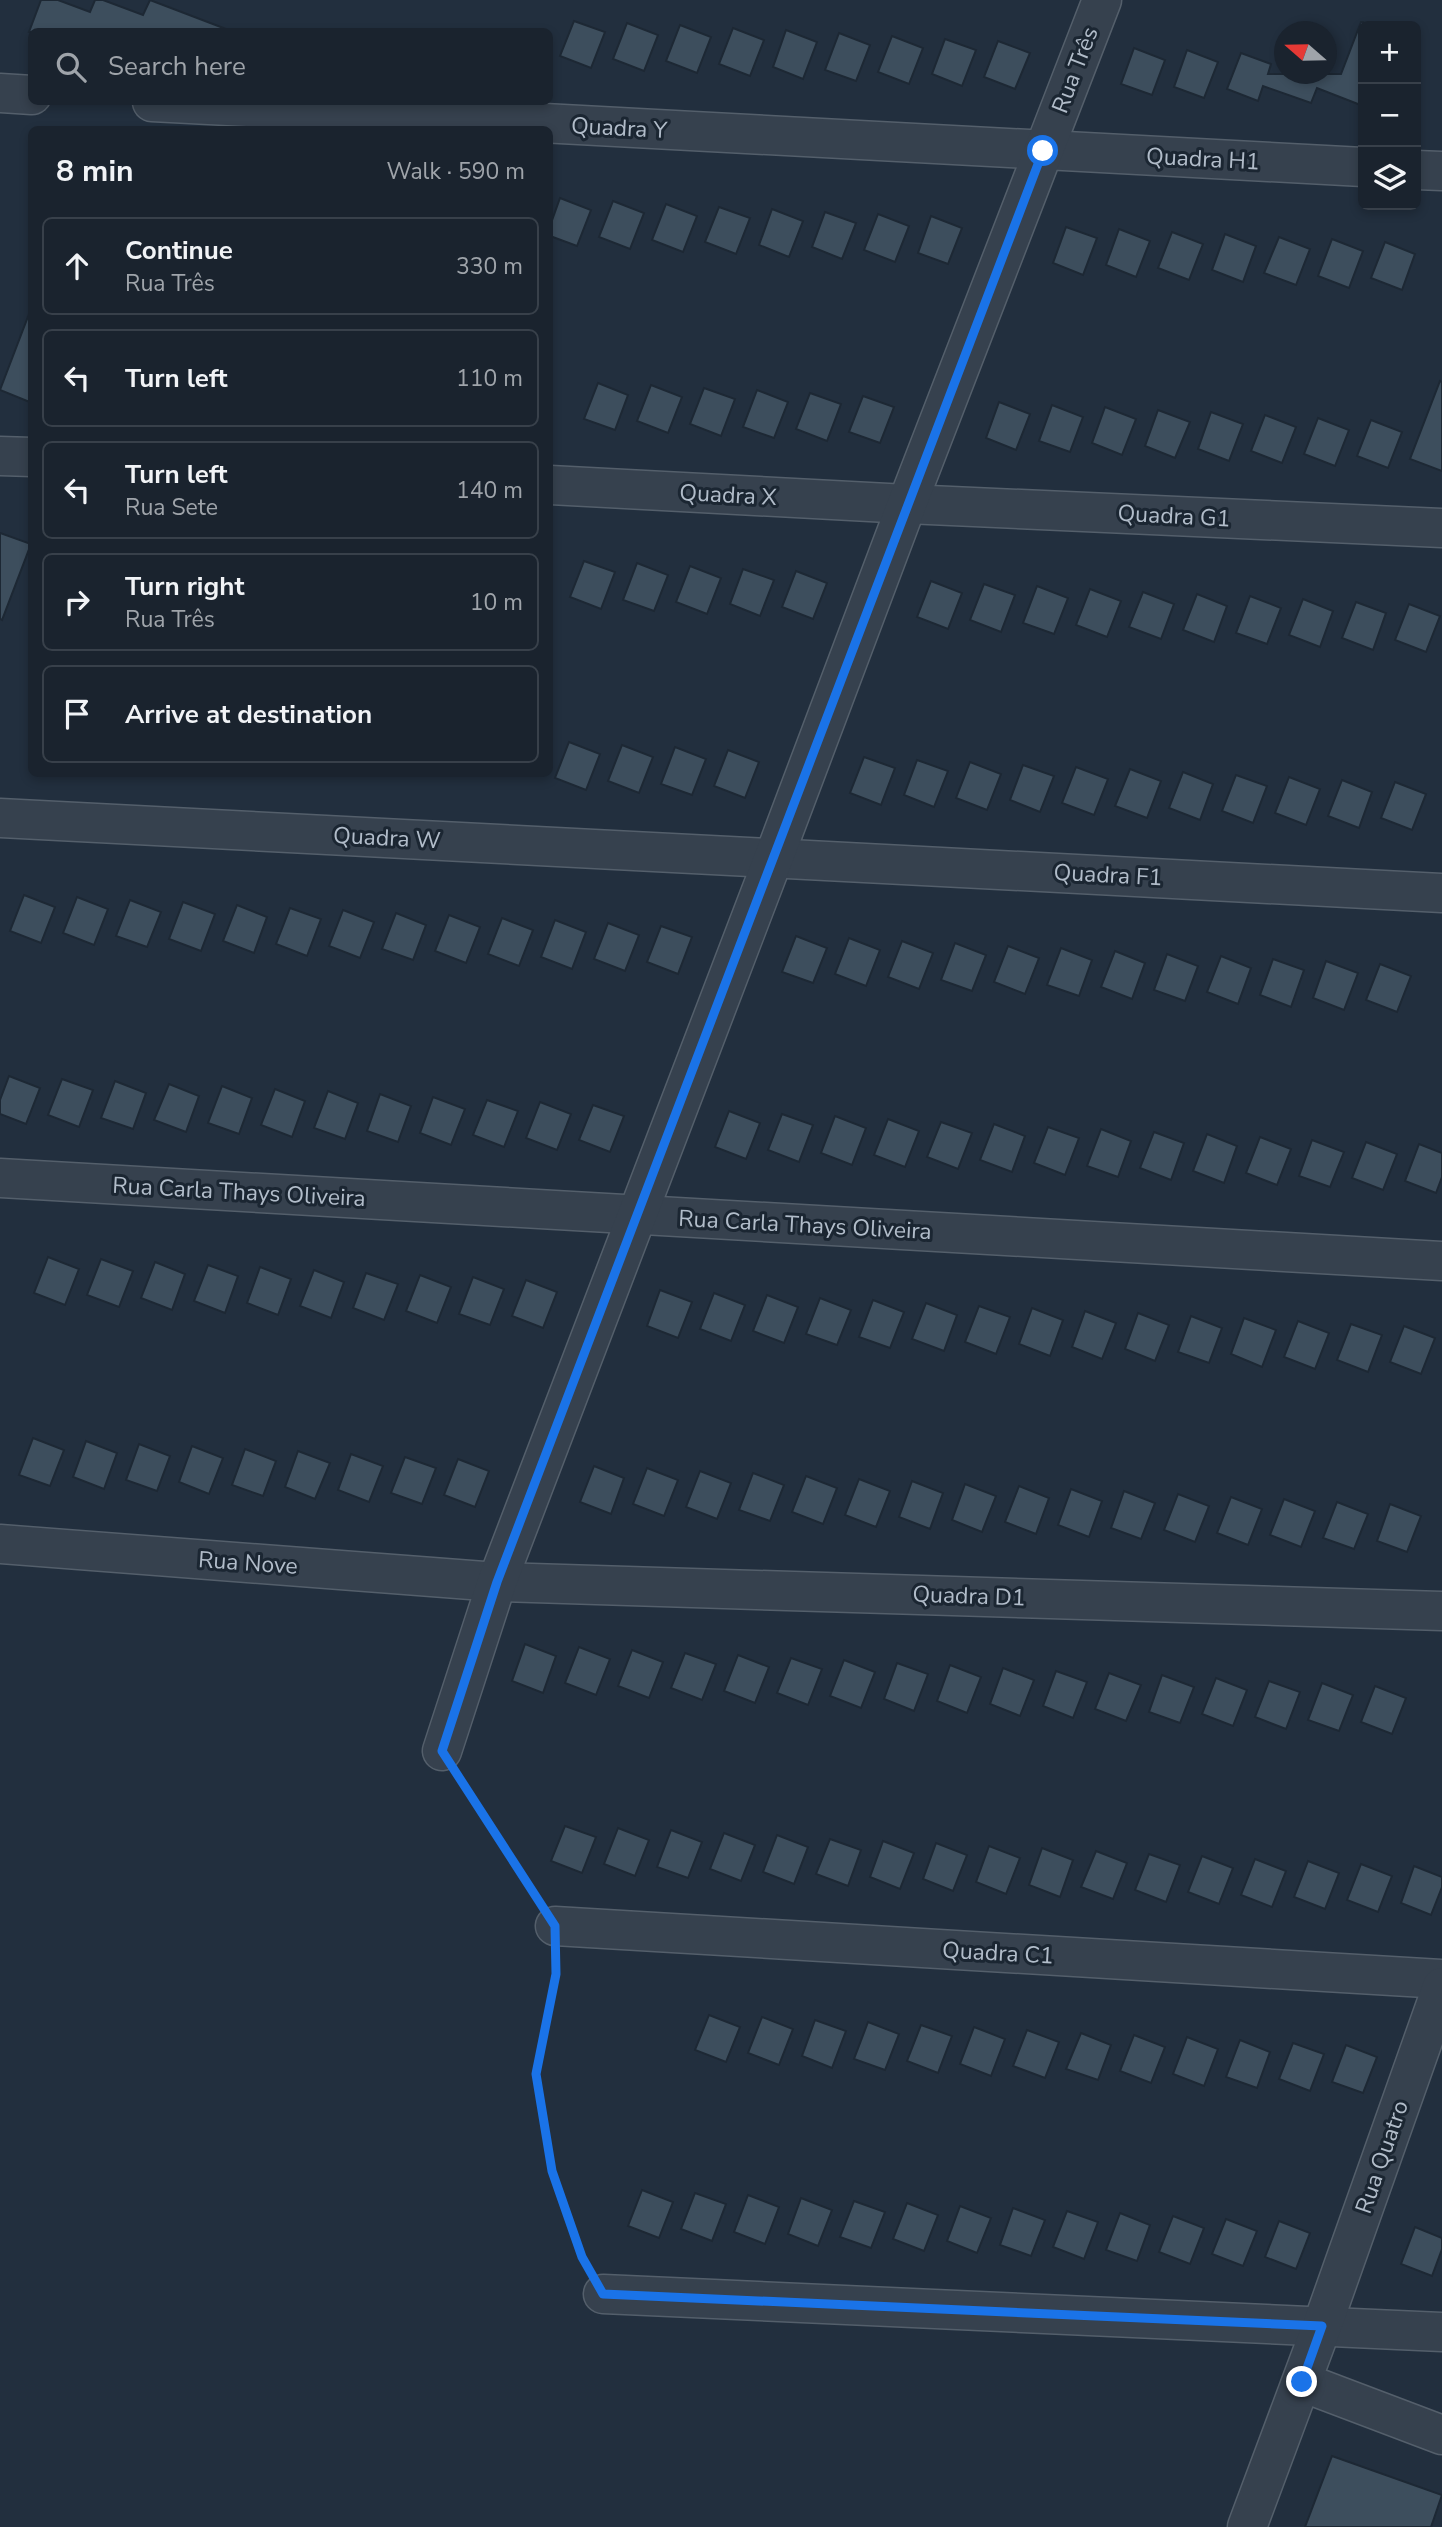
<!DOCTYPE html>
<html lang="en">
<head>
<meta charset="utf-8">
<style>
  body { margin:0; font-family:"Nunito Sans",sans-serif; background:#232b36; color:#f1f3f6 }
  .controls { position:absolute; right:21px; top:21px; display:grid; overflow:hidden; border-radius:10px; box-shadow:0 4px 10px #0003 }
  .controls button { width:63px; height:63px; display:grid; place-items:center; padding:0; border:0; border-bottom:2px solid #38404a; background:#1a232e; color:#f1f3f6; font:35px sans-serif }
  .compass { position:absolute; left:1274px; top:21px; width:63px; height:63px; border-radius:50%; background:#1a232e; box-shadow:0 4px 10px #0003; rotate:290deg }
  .stop { position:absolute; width:21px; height:21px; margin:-16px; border:5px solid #1a73e8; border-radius:50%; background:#fff }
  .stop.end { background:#1a73e8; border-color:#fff; box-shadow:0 2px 7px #0008 }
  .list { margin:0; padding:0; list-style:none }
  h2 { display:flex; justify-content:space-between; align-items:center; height:91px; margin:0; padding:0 28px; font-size:30px }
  h2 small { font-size:23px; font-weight:400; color:#9fa4aa }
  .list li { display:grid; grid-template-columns:46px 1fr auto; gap:21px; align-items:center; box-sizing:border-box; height:98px; margin:0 14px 14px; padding:0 14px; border:2px solid #38404a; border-radius:10px }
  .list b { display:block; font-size:26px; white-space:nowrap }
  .list p { margin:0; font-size:23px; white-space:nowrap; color:#9fa4aa }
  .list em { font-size:23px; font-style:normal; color:#9fa4aa }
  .icon { flex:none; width:38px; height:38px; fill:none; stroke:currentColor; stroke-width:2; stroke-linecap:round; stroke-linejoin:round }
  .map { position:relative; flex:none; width:1442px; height:2527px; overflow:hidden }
  .search { position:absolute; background:#1a232e; box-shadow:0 4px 10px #0003; left:28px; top:28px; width:525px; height:77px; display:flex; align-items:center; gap:18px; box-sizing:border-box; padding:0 24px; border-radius:10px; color:#9fa4aa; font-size:26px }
  .panel { position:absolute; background:#1a232e; box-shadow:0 4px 10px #0003; left:28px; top:126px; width:525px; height:651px; border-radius:10px }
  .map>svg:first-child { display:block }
</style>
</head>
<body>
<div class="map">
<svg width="1442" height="2527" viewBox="0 0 1442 2527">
  <rect width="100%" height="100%" fill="#222f3e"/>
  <g fill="#3d4e5d" stroke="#1d2834" stroke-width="2">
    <path d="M41 0H58L90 12 95 0H103L143 15 150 0 226 29V32H29Z"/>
    <path d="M574 21 605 32 591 68 560 56Z"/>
    <path d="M1361 22H1363V106L1317 88 1311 103 1263 86 1258 101 1227 89 1241 53 1271 64 1268 74H1341Z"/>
    <path d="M627 23 658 35 644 71 613 59Z"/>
    <path d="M680 25 711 37 697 73 666 61Z"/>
    <path d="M733 28 764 40 750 76 719 64Z"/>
    <path d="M786 30 817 42 803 79 773 67Z"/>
    <path d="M839 33 870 45 856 81 825 70Z"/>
    <path d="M892 36 923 48 909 84 878 72Z"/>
    <path d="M945 39 976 50 962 86 932 74Z"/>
    <path d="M998 41 1030 53 1015 89 984 77Z"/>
    <path d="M1134 48 1165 60 1152 95 1121 84Z"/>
    <path d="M1187 50 1218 62 1204 98 1174 87Z"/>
    <path d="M560 198 591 210 577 246 550 236V226Z"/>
    <path d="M613 201 644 213 630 249 599 237Z"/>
    <path d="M666 204 697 216 683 252 652 240Z"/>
    <path d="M719 207 750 218 736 254 705 242Z"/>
    <path d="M772 209 803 221 789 257 759 245Z"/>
    <path d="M825 212 856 223 842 259 812 247Z"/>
    <path d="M878 214 909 226 895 262 864 250Z"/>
    <path d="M931 216 962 228 948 264 918 253Z"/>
    <path d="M1066 227 1097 238 1083 275 1053 263Z"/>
    <path d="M1119 229 1150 241 1136 277 1106 265Z"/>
    <path d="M1172 232 1203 244 1189 280 1158 268Z"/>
    <path d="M1225 234 1256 246 1243 282 1212 270Z"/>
    <path d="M1279 237 1310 249 1296 285 1264 273Z"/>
    <path d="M1332 239 1363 251 1349 288 1318 276Z"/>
    <path d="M1385 242 1415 254 1402 290 1371 278Z"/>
    <path d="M29 314 32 315V403L0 390Z"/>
    <path d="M1440 381 1442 382V471L1410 459Z"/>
    <path d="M598 383 628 395 615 430 584 419Z"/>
    <path d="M651 385 682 397 668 433 637 421Z"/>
    <path d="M704 388 735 399 721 436 690 424Z"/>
    <path d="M757 390 788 402 774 438 743 427Z"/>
    <path d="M810 393 841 404 827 441 796 429Z"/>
    <path d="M863 396 894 407 880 443 849 432Z"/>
    <path d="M999 402 1030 414 1016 450 986 438Z"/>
    <path d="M1052 405 1083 417 1070 452 1039 441Z"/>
    <path d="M1105 407 1136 419 1122 455 1092 443Z"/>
    <path d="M1158 410 1190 422 1175 458 1145 446Z"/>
    <path d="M1211 412 1243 424 1229 461 1198 449Z"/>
    <path d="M1265 415 1296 427 1282 463 1251 451Z"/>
    <path d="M1318 418 1349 430 1335 466 1304 454Z"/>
    <path d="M1371 420 1402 432 1388 468 1357 456Z"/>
    <path d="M0 533 31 544 2 620 0 619Z"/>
    <path d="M584 561 615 572 601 609 570 597Z"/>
    <path d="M637 563 668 575 654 611 623 600Z"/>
    <path d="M690 566 721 578 707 614 676 602Z"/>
    <path d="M743 569 774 580 760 616 730 604Z"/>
    <path d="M796 571 827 583 813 619 782 607Z"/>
    <path d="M931 581 962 593 948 629 917 617Z"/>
    <path d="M984 584 1015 595 1001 632 970 620Z"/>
    <path d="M1037 586 1068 598 1054 634 1023 623Z"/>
    <path d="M1090 589 1121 601 1107 637 1076 625Z"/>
    <path d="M1143 592 1174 604 1161 639 1129 627Z"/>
    <path d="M1197 594 1227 606 1214 642 1183 630Z"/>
    <path d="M1250 596 1281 608 1267 644 1236 633Z"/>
    <path d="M1303 599 1333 611 1320 647 1289 635Z"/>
    <path d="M1356 602 1386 613 1373 650 1342 638Z"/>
    <path d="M1409 604 1440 616 1426 652 1395 640Z"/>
    <path d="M569 742 600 754 586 790 555 778Z"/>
    <path d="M622 745 653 757 639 793 608 781Z"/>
    <path d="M675 747 706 759 692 795 661 784Z"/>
    <path d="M728 750 759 762 745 798 714 786Z"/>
    <path d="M864 757 895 768 881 805 850 793Z"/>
    <path d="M917 760 948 771 934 807 904 795Z"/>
    <path d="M970 762 1001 774 987 810 956 798Z"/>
    <path d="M1023 765 1054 776 1040 812 1010 800Z"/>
    <path d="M1076 767 1108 779 1094 815 1062 803Z"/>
    <path d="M1130 769 1161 781 1147 818 1115 806Z"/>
    <path d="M1183 772 1213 784 1200 820 1169 808Z"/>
    <path d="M1236 775 1267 786 1253 823 1222 811Z"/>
    <path d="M1289 777 1320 789 1306 825 1275 813Z"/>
    <path d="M1342 780 1372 792 1359 828 1328 816Z"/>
    <path d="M1395 782 1426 794 1412 830 1381 818Z"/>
    <path d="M24 895 55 907 41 943 10 931Z"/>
    <path d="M77 897 108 909 94 945 63 933Z"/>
    <path d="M130 900 161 912 147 947 116 936Z"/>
    <path d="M183 902 215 914 201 951 169 939Z"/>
    <path d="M237 905 267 917 254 953 223 941Z"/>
    <path d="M290 908 321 919 307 956 276 944Z"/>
    <path d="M343 910 374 922 360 958 329 946Z"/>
    <path d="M396 913 426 925 413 960 382 949Z"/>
    <path d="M449 915 480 927 466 963 435 951Z"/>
    <path d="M502 918 533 930 519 966 488 954Z"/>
    <path d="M555 920 586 932 572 969 541 957Z"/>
    <path d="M608 923 639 935 625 971 594 959Z"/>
    <path d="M661 926 692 937 678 974 647 962Z"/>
    <path d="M796 936 827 948 813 983 782 972Z"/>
    <path d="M849 938 880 950 866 986 835 974Z"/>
    <path d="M902 941 933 953 919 989 888 977Z"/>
    <path d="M955 943 986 955 972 991 941 980Z"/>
    <path d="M1008 946 1039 958 1025 994 994 982Z"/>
    <path d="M1061 948 1092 960 1079 996 1047 985Z"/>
    <path d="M1115 951 1145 963 1132 999 1101 987Z"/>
    <path d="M1167 954 1198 966 1185 1001 1154 990Z"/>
    <path d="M1221 956 1251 968 1238 1004 1207 992Z"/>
    <path d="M1273 959 1304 970 1291 1007 1260 995Z"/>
    <path d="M1326 961 1358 973 1344 1010 1313 998Z"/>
    <path d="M1380 964 1411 976 1397 1012 1366 1000Z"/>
    <path d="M9 1076 40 1088 26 1124 0 1114V1100Z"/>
    <path d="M62 1079 93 1090 79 1127 48 1115Z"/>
    <path d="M115 1081 146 1093 133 1129 101 1118Z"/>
    <path d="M169 1084 199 1096 186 1132 154 1120Z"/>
    <path d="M222 1086 252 1098 239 1134 208 1123Z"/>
    <path d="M275 1089 305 1101 292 1137 261 1125Z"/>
    <path d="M328 1091 358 1103 345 1139 314 1128Z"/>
    <path d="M380 1094 411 1106 398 1142 367 1131Z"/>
    <path d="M433 1097 465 1109 451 1145 420 1133Z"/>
    <path d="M487 1100 518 1111 504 1147 473 1135Z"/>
    <path d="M540 1102 571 1114 557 1150 526 1138Z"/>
    <path d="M593 1105 624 1116 610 1152 579 1140Z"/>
    <path d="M729 1111 760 1123 746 1159 715 1147Z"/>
    <path d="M782 1114 813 1125 799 1162 768 1150Z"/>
    <path d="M835 1116 866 1128 852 1165 821 1153Z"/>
    <path d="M888 1119 919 1131 905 1167 874 1155Z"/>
    <path d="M941 1122 972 1133 958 1169 927 1157Z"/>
    <path d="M994 1124 1025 1136 1012 1172 980 1160Z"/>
    <path d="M1048 1127 1079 1138 1065 1175 1034 1163Z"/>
    <path d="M1101 1129 1131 1141 1118 1177 1087 1166Z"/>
    <path d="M1154 1132 1184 1143 1171 1180 1140 1168Z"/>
    <path d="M1207 1134 1237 1146 1224 1183 1193 1171Z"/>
    <path d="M1260 1137 1291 1149 1277 1185 1246 1173Z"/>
    <path d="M1312 1140 1344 1152 1330 1187 1299 1176Z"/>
    <path d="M1366 1142 1397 1154 1383 1190 1352 1178Z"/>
    <path d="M1419 1144 1442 1153V1177L1436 1193 1405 1181Z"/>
    <path d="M48 1257 79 1269 65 1305 34 1293Z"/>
    <path d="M101 1259 133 1271 119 1307 87 1295Z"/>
    <path d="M155 1262 185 1274 172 1310 141 1298Z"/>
    <path d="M208 1265 238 1276 225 1313 194 1301Z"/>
    <path d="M260 1267 291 1279 278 1315 247 1303Z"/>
    <path d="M314 1270 344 1282 331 1318 300 1306Z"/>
    <path d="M366 1273 398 1284 384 1320 353 1308Z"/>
    <path d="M420 1275 451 1287 437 1323 406 1311Z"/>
    <path d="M473 1277 504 1289 490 1325 459 1314Z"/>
    <path d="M526 1280 557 1292 543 1328 512 1316Z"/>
    <path d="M660 1290 692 1302 678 1338 647 1326Z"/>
    <path d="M714 1293 745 1305 731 1341 700 1329Z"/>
    <path d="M767 1295 798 1307 784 1343 753 1331Z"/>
    <path d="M820 1298 851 1310 837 1345 806 1334Z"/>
    <path d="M873 1300 904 1312 890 1348 859 1337Z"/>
    <path d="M926 1303 957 1315 944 1351 912 1339Z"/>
    <path d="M979 1306 1010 1317 996 1354 965 1342Z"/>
    <path d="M1032 1308 1063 1320 1050 1356 1019 1344Z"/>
    <path d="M1085 1311 1116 1323 1102 1359 1072 1347Z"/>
    <path d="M1138 1313 1169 1325 1155 1361 1125 1349Z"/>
    <path d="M1191 1316 1222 1328 1209 1363 1178 1352Z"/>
    <path d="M1244 1318 1276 1330 1262 1367 1231 1354Z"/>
    <path d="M1298 1321 1329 1333 1315 1369 1284 1357Z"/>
    <path d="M1351 1324 1382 1335 1368 1372 1337 1360Z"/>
    <path d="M1404 1326 1435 1338 1421 1374 1390 1362Z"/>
    <path d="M33 1438 64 1450 50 1486 19 1475Z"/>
    <path d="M86 1441 117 1453 104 1489 73 1477Z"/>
    <path d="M139 1444 170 1456 157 1491 126 1480Z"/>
    <path d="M192 1446 223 1458 209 1494 179 1482Z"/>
    <path d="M245 1449 276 1461 263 1496 232 1485Z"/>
    <path d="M298 1451 330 1463 315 1499 285 1487Z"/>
    <path d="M351 1454 383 1466 369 1502 338 1490Z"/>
    <path d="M405 1457 436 1468 422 1504 391 1493Z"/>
    <path d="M458 1459 489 1471 475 1507 444 1495Z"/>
    <path d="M594 1466 624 1478 611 1514 580 1502Z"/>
    <path d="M647 1468 678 1480 664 1516 633 1504Z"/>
    <path d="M700 1471 731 1483 717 1519 686 1507Z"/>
    <path d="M753 1473 784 1485 770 1521 739 1510Z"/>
    <path d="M806 1476 837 1488 823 1524 792 1512Z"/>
    <path d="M859 1479 890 1491 876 1527 845 1515Z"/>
    <path d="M912 1481 943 1493 930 1529 899 1517Z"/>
    <path d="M965 1484 996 1496 982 1532 952 1520Z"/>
    <path d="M1019 1486 1049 1498 1036 1534 1005 1522Z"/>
    <path d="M1071 1489 1102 1501 1089 1537 1058 1525Z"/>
    <path d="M1124 1491 1155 1503 1141 1539 1111 1528Z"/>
    <path d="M1178 1494 1209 1506 1195 1542 1164 1530Z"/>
    <path d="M1231 1497 1262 1509 1248 1545 1217 1533Z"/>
    <path d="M1284 1499 1315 1511 1301 1547 1270 1535Z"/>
    <path d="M1337 1502 1368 1514 1354 1549 1323 1538Z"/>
    <path d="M1390 1504 1421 1516 1407 1552 1377 1541Z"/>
    <path d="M525 1644 556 1656 543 1693 512 1681Z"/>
    <path d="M579 1647 610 1659 596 1695 565 1683Z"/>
    <path d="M632 1650 663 1662 649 1698 618 1686Z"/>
    <path d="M685 1653 716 1664 702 1700 671 1688Z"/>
    <path d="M738 1655 769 1667 755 1703 724 1691Z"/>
    <path d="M791 1658 822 1669 808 1705 777 1693Z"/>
    <path d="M844 1660 875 1672 861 1708 830 1696Z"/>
    <path d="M897 1663 928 1674 914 1711 884 1699Z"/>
    <path d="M950 1665 981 1677 967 1713 937 1701Z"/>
    <path d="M1003 1668 1034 1680 1020 1716 990 1704Z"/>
    <path d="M1056 1671 1087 1682 1073 1718 1043 1706Z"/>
    <path d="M1109 1673 1141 1685 1126 1721 1095 1709Z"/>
    <path d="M1162 1675 1194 1687 1180 1723 1149 1712Z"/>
    <path d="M1216 1678 1247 1690 1233 1726 1202 1714Z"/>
    <path d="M1269 1681 1300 1692 1286 1729 1255 1717Z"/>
    <path d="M1322 1683 1353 1695 1339 1731 1308 1720Z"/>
    <path d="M1375 1686 1406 1698 1392 1734 1361 1722Z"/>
    <path d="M565 1826 596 1837 582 1873 551 1861Z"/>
    <path d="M618 1828 649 1840 635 1876 604 1864Z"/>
    <path d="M671 1830 702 1842 688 1878 657 1867Z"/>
    <path d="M724 1833 755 1845 741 1881 710 1869Z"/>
    <path d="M777 1835 808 1847 794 1884 763 1872Z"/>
    <path d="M830 1839 861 1850 848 1886 816 1874Z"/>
    <path d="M883 1841 914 1853 900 1889 870 1877Z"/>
    <path d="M936 1843 967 1855 953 1891 923 1879Z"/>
    <path d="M989 1846 1020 1858 1006 1894 976 1882Z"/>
    <path d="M1042 1848 1073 1860 1060 1897 1029 1885Z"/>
    <path d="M1096 1851 1127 1863 1113 1899 1081 1887Z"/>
    <path d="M1149 1854 1180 1865 1166 1902 1135 1890Z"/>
    <path d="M1202 1856 1233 1868 1219 1904 1188 1892Z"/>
    <path d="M1255 1859 1286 1871 1272 1907 1241 1895Z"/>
    <path d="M1308 1861 1339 1873 1325 1909 1294 1897Z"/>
    <path d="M1361 1864 1392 1876 1378 1912 1347 1900Z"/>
    <path d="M1414 1866 1442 1877V1887L1431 1915 1401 1903Z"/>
    <path d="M709 2015 740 2027 726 2062 695 2050Z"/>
    <path d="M762 2017 793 2029 779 2065 748 2053Z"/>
    <path d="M815 2020 846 2031 832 2068 802 2056Z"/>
    <path d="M868 2022 899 2034 885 2070 854 2059Z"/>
    <path d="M921 2025 952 2036 938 2073 907 2061Z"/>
    <path d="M974 2027 1005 2039 991 2076 960 2064Z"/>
    <path d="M1027 2030 1059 2042 1045 2078 1013 2066Z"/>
    <path d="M1081 2033 1111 2045 1098 2080 1066 2069Z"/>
    <path d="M1134 2035 1165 2047 1151 2083 1120 2071Z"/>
    <path d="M1187 2037 1218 2049 1204 2086 1173 2074Z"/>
    <path d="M1240 2040 1270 2052 1257 2088 1226 2077Z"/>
    <path d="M1293 2043 1324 2054 1310 2091 1279 2079Z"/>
    <path d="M1346 2045 1377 2057 1363 2093 1332 2082Z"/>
    <path d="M642 2190 673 2202 659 2238 628 2226Z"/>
    <path d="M695 2193 726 2204 712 2241 681 2229Z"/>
    <path d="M748 2195 779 2207 765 2244 734 2232Z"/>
    <path d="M801 2198 832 2210 818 2246 788 2234Z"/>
    <path d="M854 2201 885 2212 871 2248 840 2237Z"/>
    <path d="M907 2203 938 2215 924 2251 893 2239Z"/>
    <path d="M960 2206 991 2218 977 2253 947 2241Z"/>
    <path d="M1013 2208 1045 2220 1031 2256 1000 2245Z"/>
    <path d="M1067 2211 1098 2222 1084 2259 1053 2247Z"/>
    <path d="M1120 2213 1150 2225 1137 2261 1106 2250Z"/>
    <path d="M1173 2216 1204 2228 1190 2264 1159 2252Z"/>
    <path d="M1226 2219 1257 2231 1243 2266 1212 2254Z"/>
    <path d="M1279 2221 1310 2233 1296 2269 1265 2257Z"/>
    <path d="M1415 2227 1442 2238V2249L1432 2276 1401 2264Z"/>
    <path d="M1332 2456 1442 2495 1431 2527H1305Z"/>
  </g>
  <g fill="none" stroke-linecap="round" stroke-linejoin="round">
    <defs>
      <g id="minor">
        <path d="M0 93 32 95"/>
        <path d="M152 102 1363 167"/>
        <path d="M1416 170 1442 171"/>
        <path d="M0 456 32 457"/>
        <path d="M550 485 907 504 1442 528"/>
        <path d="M0 818 1442 893"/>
        <path d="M0 1178 1442 1261"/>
        <path d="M0 1544 497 1582 1442 1611"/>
        <path d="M442 1751 497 1582 774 857 907 504 1102 0"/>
        <path d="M555 1926 1442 1979"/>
        <path d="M603 2294 1442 2332"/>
        <path d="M1302 2382 1442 2435"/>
        <path d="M1247 2527 1322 2326 1442 1987"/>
      </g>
    </defs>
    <use href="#minor" stroke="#545f6b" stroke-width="41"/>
    <g stroke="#425a5c" stroke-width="4.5" stroke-dasharray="5 5" stroke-linecap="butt">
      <path d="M462 1782 536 1898"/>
      <path d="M556 1961V1974L536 2074 552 2171 586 2264"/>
    </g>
    <use href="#minor" stroke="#36414e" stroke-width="38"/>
  </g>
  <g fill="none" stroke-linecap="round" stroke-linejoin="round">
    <path stroke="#1a73e8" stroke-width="9" d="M1043 151 497 1582 442 1751 555 1926 556 1974 536 2074 552 2171 582 2257 603 2294 1322 2326 1302 2382"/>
  </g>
  <g text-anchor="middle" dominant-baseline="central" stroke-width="6" stroke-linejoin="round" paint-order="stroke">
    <g font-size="23" fill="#b1bcc9" stroke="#1b2632">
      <text transform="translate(1075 70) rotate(-69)">Rua Três</text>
      <text transform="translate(619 128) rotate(3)">Quadra Y</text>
      <text transform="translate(1203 159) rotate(3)">Quadra H1</text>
      <text transform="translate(728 495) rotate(3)">Quadra X</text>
      <text transform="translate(1174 516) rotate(3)">Quadra G1</text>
      <text transform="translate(387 838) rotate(3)">Quadra W</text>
      <text transform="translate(1108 875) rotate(3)">Quadra F1</text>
      <text transform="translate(239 1192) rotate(3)">Rua Carla Thays Oliveira</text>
      <text transform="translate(805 1225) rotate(3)">Rua Carla Thays Oliveira</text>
      <text transform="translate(248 1563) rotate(4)">Rua Nove</text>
      <text transform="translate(969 1596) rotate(2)">Quadra D1</text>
      <text transform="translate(998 1953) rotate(3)">Quadra C1</text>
      <text transform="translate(1382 2157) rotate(-71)">Rua Quatro</text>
    </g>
  </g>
</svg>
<div class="controls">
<button>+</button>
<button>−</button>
<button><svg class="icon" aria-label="layers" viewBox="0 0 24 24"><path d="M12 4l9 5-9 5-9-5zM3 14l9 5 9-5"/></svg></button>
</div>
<svg class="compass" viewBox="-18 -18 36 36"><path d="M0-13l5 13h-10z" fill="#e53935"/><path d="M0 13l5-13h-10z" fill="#9fa4aa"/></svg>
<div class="stop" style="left:1043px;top:151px"></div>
<div class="stop end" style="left:1302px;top:2382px"></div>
<div class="search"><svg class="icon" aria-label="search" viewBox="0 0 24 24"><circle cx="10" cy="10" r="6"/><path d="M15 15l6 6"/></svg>Search here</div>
<section class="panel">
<h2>8 min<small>Walk · 590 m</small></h2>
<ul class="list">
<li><svg class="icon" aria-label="ahead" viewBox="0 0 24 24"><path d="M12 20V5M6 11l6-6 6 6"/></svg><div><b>Continue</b><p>Rua Três</p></div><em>330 m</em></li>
<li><svg class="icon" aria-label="left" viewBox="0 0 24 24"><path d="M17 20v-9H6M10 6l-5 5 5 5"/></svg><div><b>Turn left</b></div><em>110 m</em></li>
<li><svg class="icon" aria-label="left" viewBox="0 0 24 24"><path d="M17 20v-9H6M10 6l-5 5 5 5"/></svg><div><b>Turn left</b><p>Rua Sete</p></div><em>140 m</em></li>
<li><svg class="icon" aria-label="right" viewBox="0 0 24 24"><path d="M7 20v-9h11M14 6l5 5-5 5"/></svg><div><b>Turn right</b><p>Rua Três</p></div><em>10 m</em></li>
<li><svg class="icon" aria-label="arrive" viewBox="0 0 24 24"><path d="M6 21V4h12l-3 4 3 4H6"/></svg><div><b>Arrive at destination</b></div></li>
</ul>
</section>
</div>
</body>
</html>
